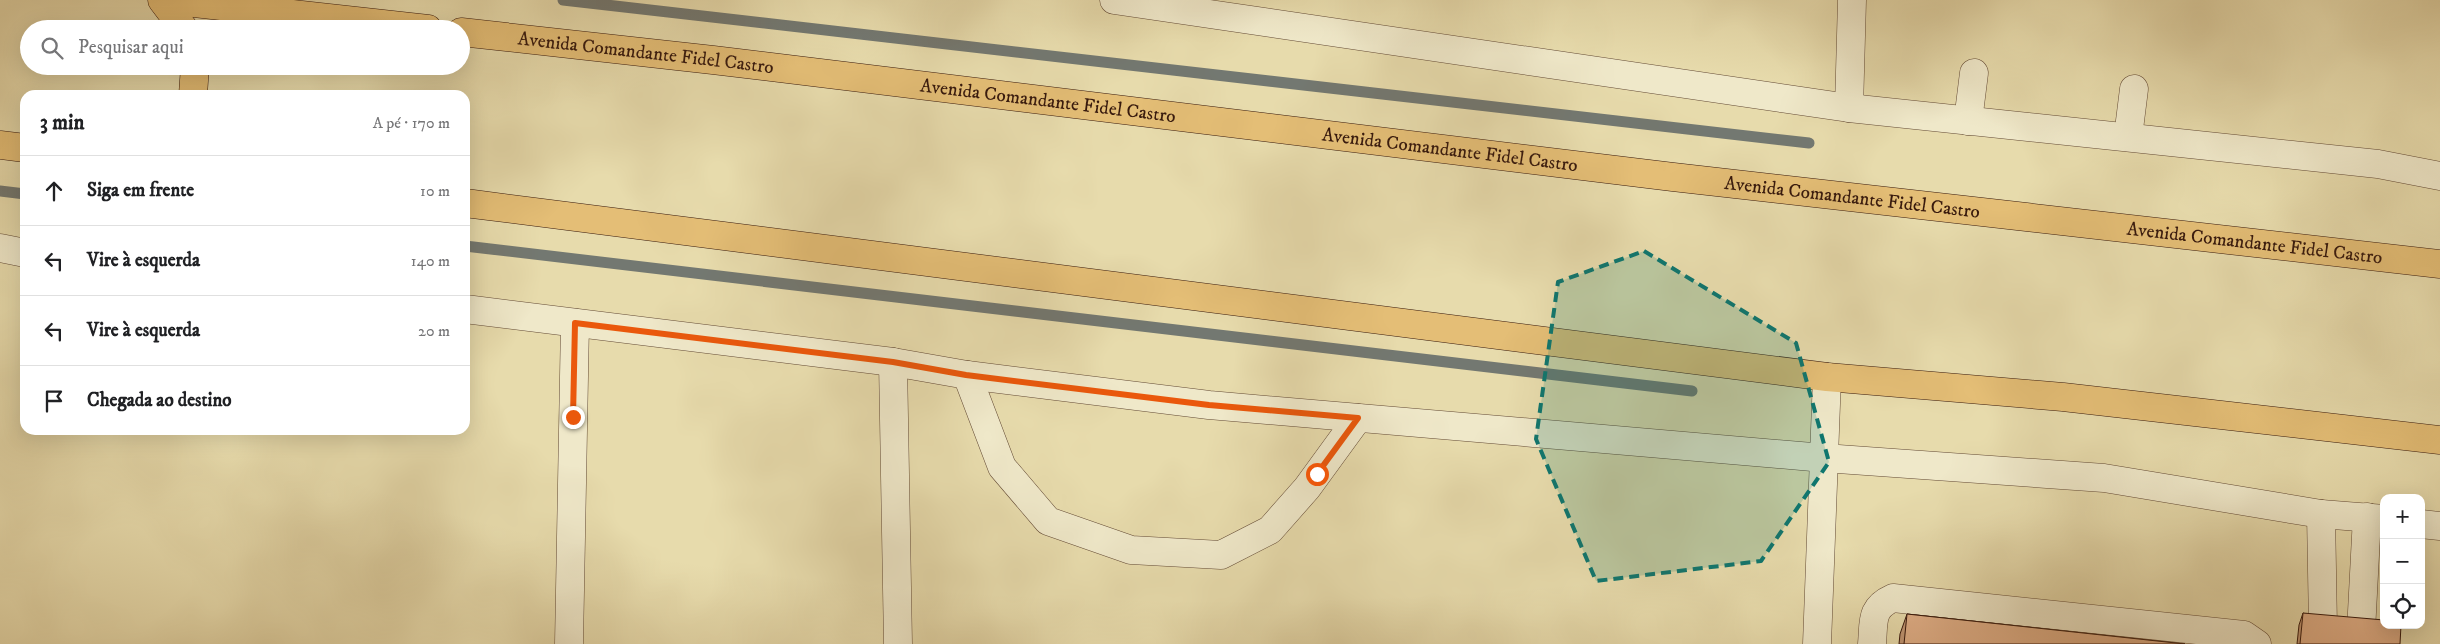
<!DOCTYPE html>
<html lang="pt">
<head>
<meta charset="utf-8">
<style>
  body { margin:0; font-family:"IM FELL DW Pica",serif; background:#f6f6f6; color:#202124 }
  .controls { position:absolute; right:15px; bottom:15px; display:grid; overflow:hidden; border-radius:10px; box-shadow:0 5px 20px #0002 }
  .controls button { width:45px; height:45px; display:grid; place-items:center; padding:0; border:0; border-bottom:1px solid #e0e0e0; background:#fff; color:#202124; font:25px sans-serif }
  .stop { position:absolute; width:15px; height:15px; margin:-11px; border:4px solid #ea580c; border-radius:50%; background:#fff }
  .stop.end { background:#ea580c; border-color:#fff; box-shadow:0 1px 5px #0008 }
  .list { margin:0; padding:0; list-style:none }
  h2 { display:flex; justify-content:space-between; align-items:center; height:65px; margin:0; padding:0 20px; font-size:21px }
  h2 small { font-size:16px; font-weight:400; color:#757577 }
  .list li { display:grid; grid-template-columns:32px 1fr auto; gap:15px; align-items:center; box-sizing:border-box; height:70px; padding:0 20px; border-top:1px solid #e0e0e0 }
  .list b { display:block; font-size:19px; white-space:nowrap }
  .list em { font-size:16px; font-style:normal; color:#757577 }
  .icon { flex:none; width:28px; height:28px; fill:none; stroke:currentColor; stroke-width:2; stroke-linecap:round; stroke-linejoin:round }
  .map { position:relative; flex:none; width:2440px; height:644px; overflow:hidden }
  .search { position:absolute; background:#fff; box-shadow:0 5px 20px #0002; left:20px; top:20px; width:450px; height:55px; display:flex; align-items:center; gap:12px; box-sizing:border-box; padding:0 18px; border-radius:28px; color:#757577; font-size:19px }
  .panel { position:absolute; background:#fff; box-shadow:0 5px 20px #0002; left:20px; top:90px; width:450px; height:345px; border-radius:15px }
  .map>svg:first-child { display:block }
</style>
</head>
<body>
<div class="map">
<svg width="2440" height="644" viewBox="0 0 2440 644">
  <rect width="100%" height="100%" fill="#e7dbac"/>
  <filter id="stains"><feTurbulence type="fractalNoise" baseFrequency=".004" numOctaves="4"/><feColorMatrix values="0 0 0 0 .2 0 0 0 0 .09 0 0 0 0 .02 0 0 0 .5 -.17"/></filter>
  <radialGradient id="worn" r=".72"><stop offset=".6" stop-color="#630" stop-opacity="0"/><stop offset="1" stop-color="#630" stop-opacity=".3"/></radialGradient>
  <g fill="none" stroke-linecap="round" stroke-linejoin="round">
    <g stroke="#737871" stroke-width="11">
      <path d="M563 0 1809 143"/>
      <path d="M0 191 25 194"/>
      <path d="M465 246 1692 391"/>
    </g>
    <defs>
      <g id="minor">
        <path d="M1114 0 1849 108 2378 164 2440 176"/>
        <path d="M1849 108 1852 0"/>
        <path d="M1968 121 1974 73"/>
        <path d="M2128 137 2134 89"/>
        <path d="M0 248 25 253"/>
        <path d="M465 309 893 362 967 375 1209 405 1824 458 2104 478 2321 514 2384 519"/>
        <path d="M893 362 898 644"/>
        <path d="M967 375 1002 467 1048 521 1131 550 1221 555 1270 530 1307 488 1358 418"/>
        <path d="M2321 514 2323 627"/>
        <path d="M2421 524 2440 526"/>
        <path d="M2361 631 2367 517"/>
        <path d="M569 644 575 323"/>
        <path d="M1817 644 1827 377"/>
        <path d="M1872 644C1874 622 1870 608 1893 598L2244 635 2257 644"/>
      </g>
      <g id="highway">
        <path d="M162 0 184 29"/>
        <path d="M167 0 428 29"/>
        <path id="s1" d="M461 32 713 60 1673 177 2440 264"/>
        <path d="M193 95 195 66"/>
        <path d="M0 145 25 148"/>
        <path d="M465 203 1827 377 2063 397 2440 440"/>
      </g>
    </defs>
    <use href="#minor" stroke="#634a35" stroke-width="29"/>
    <use href="#highway" stroke="#37190d" stroke-width="29"/>
    <use href="#minor" stroke="#efe8c9" stroke-width="28"/>
    <use href="#highway" stroke="#e4be76" stroke-width="28"/>
  </g>
  <g fill="#c09674" stroke="#37190d">
    <path d="M2303 613 2400 644H2297L2299 625Z"/>
    <path d="M1907 614 2185 644H1899L1900 634Z"/>
  </g>
  <g fill="#dfae87" stroke="#37190d">
    <path d="M2303 613 2384 620V625H2401L2400 644H2300Z"/>
    <path d="M1907 614 2185 644H1904Z"/>
  </g>
  <g fill="none" stroke-linecap="round" stroke-linejoin="round">
    <path stroke="#ea580c" stroke-width="6" d="M573 417 575 323 893 362 966 375 1209 405 1358 418 1317 474"/>
  </g>
  <path fill="#0f766e" fill-opacity="0.2" stroke="#0f766e" stroke-width="4" stroke-dasharray="10 6" stroke-linejoin="round" d="M1644 251 1796 343 1829 462 1761 561 1596 581 1536 439 1558 282Z"/>
  <g text-anchor="middle" dominant-baseline="central" stroke-width="5" stroke-linejoin="round" paint-order="stroke">
    <g font-size="19" fill="#37190d" stroke="#efe8c9">
      <text stroke="none"><textPath href="#s1" startOffset="186">Avenida Comandante Fidel Castro</textPath></text>
      <text stroke="none"><textPath href="#s1" startOffset="591">Avenida Comandante Fidel Castro</textPath></text>
      <text stroke="none"><textPath href="#s1" startOffset="996">Avenida Comandante Fidel Castro</textPath></text>
      <text stroke="none"><textPath href="#s1" startOffset="1401">Avenida Comandante Fidel Castro</textPath></text>
      <text stroke="none"><textPath href="#s1" startOffset="1806">Avenida Comandante Fidel Castro</textPath></text>
    </g>
  </g>
  <rect width="100%" height="100%" filter="url(#stains)"/>
  <rect width="100%" height="100%" fill="url(#worn)"/>
</svg>
<div class="controls">
<button>+</button>
<button>−</button>
<button><svg class="icon" aria-label="locate" viewBox="0 0 24 24"><circle cx="12" cy="12" r="6"/><path d="M12 2v4M12 18v4M2 12h4M18 12h4"/></svg></button>
</div>
<div class="stop" style="left:1317px;top:474px"></div>
<div class="stop end" style="left:573px;top:417px"></div>
<div class="search"><svg class="icon" aria-label="search" viewBox="0 0 24 24"><circle cx="10" cy="10" r="6"/><path d="M15 15l6 6"/></svg>Pesquisar aqui</div>
<section class="panel">
<h2>3 min<small>A pé · 170 m</small></h2>
<ul class="list">
<li><svg class="icon" aria-label="ahead" viewBox="0 0 24 24"><path d="M12 20V5M6 11l6-6 6 6"/></svg><div><b>Siga em frente</b></div><em>10 m</em></li>
<li><svg class="icon" aria-label="left" viewBox="0 0 24 24"><path d="M17 20v-9H6M10 6l-5 5 5 5"/></svg><div><b>Vire à esquerda</b></div><em>140 m</em></li>
<li><svg class="icon" aria-label="left" viewBox="0 0 24 24"><path d="M17 20v-9H6M10 6l-5 5 5 5"/></svg><div><b>Vire à esquerda</b></div><em>20 m</em></li>
<li><svg class="icon" aria-label="arrive" viewBox="0 0 24 24"><path d="M6 21V4h12l-3 4 3 4H6"/></svg><div><b>Chegada ao destino</b></div></li>
</ul>
</section>
</div>
</body>
</html>
